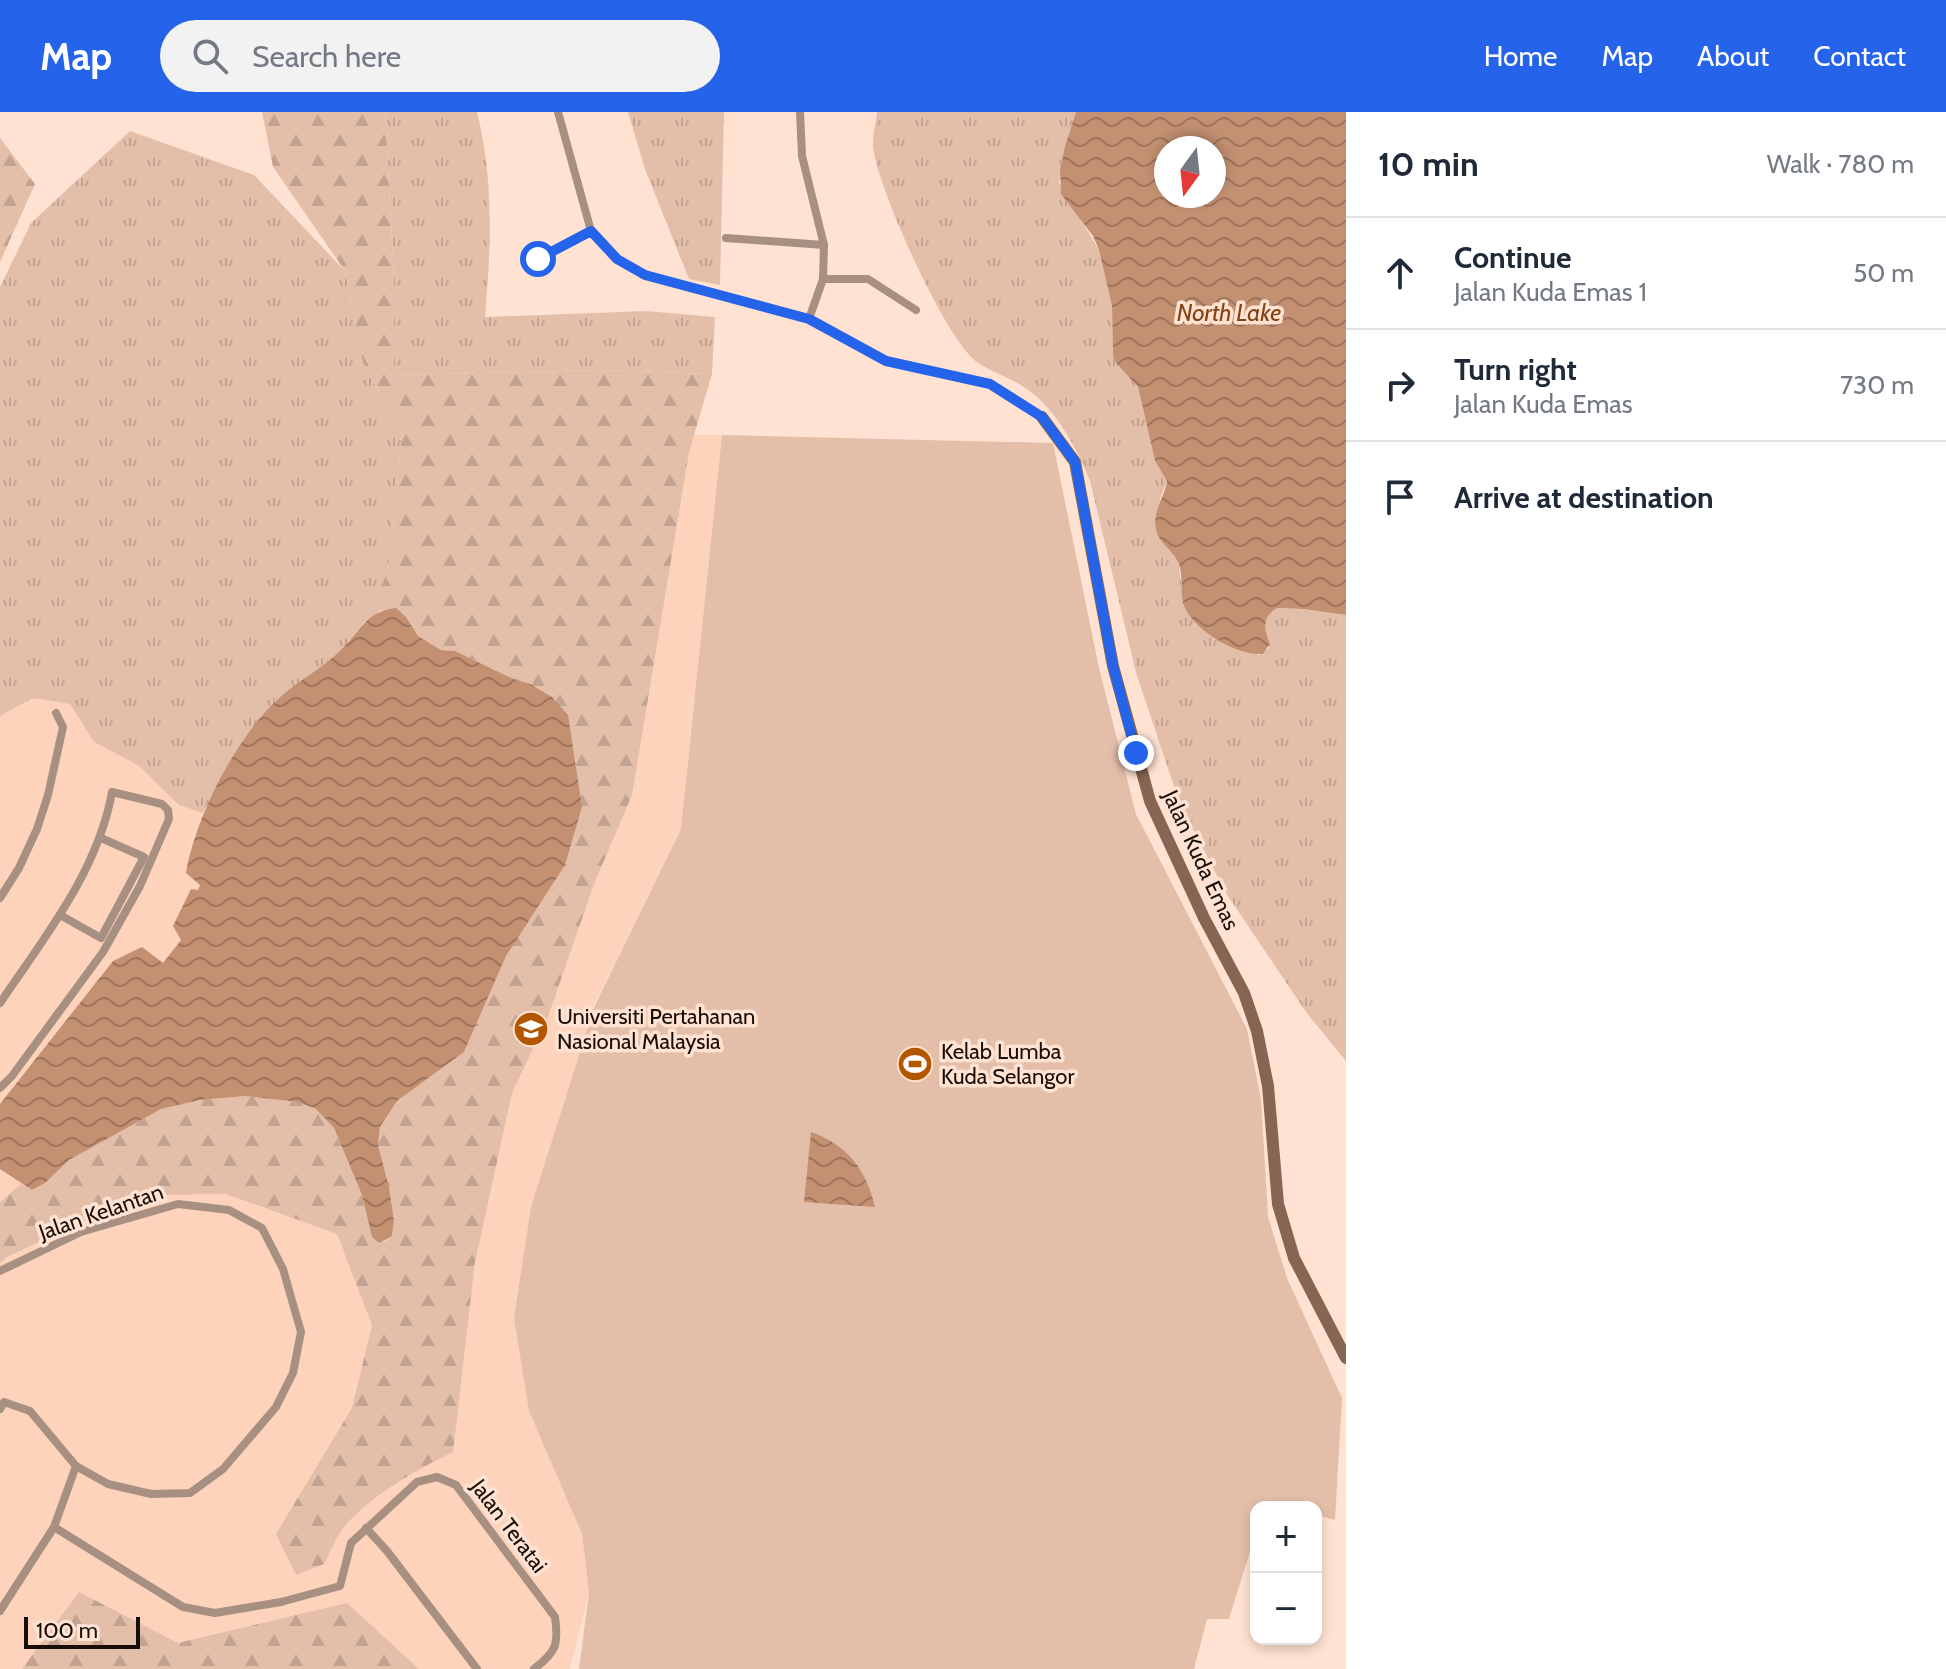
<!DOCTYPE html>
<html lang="en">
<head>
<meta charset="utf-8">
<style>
  body { margin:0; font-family:Cabin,sans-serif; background:#f2f2f3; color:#1f2937 }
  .controls { position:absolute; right:24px; bottom:24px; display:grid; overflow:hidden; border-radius:16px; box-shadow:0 4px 12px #0003 }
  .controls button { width:72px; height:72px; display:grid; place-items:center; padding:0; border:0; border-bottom:2px solid #e0e1e3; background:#fff; color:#1f2937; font:40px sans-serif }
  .compass { position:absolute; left:1154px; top:24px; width:72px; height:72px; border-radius:50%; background:#fff; box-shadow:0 4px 12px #0003; rotate:195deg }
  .scale { position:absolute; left:24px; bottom:20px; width:116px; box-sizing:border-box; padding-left:8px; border:4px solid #190d07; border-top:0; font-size:22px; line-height:28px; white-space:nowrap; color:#190d07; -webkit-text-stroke:6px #ffe2d2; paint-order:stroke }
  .stop { position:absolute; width:24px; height:24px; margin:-18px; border:6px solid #2563eb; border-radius:50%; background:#fff }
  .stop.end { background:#2563eb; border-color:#fff; box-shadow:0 2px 8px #0008 }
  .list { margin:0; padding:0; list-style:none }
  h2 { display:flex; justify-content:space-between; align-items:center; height:104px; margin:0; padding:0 32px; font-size:34px }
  h2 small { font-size:26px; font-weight:400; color:#747a83 }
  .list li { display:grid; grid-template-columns:52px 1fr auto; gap:24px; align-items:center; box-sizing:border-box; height:112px; padding:0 32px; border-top:2px solid #e0e1e3 }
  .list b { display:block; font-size:30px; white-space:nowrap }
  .list p { margin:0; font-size:26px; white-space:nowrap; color:#747a83 }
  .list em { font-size:26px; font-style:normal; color:#747a83 }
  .icon { flex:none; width:44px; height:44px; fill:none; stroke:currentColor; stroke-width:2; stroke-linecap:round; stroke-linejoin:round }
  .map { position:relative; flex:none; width:1346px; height:1557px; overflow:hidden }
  header { display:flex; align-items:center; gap:48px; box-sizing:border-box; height:112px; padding:0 40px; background:#2563eb; color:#fff }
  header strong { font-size:38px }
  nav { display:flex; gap:44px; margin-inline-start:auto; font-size:28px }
  .search { width:560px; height:72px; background:#f2f2f3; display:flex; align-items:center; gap:20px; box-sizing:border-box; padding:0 28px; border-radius:44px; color:#747a83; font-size:30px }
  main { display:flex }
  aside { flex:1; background:#fff }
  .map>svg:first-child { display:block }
</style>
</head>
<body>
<header>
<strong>Map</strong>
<div class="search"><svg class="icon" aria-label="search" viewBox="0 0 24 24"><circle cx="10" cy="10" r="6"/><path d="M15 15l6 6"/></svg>Search here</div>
<nav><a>Home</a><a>Map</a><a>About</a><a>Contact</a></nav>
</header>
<main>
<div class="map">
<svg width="1346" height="1557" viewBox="0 0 1346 1557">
  <defs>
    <pattern id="grass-tufts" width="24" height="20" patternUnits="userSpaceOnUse" patternTransform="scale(2)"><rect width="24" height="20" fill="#e3bfaa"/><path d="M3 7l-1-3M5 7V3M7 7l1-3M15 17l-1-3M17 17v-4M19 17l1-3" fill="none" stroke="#c2a391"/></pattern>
    <pattern id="forest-firs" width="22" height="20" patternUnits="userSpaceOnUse" patternTransform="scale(2)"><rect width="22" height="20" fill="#e3bfaa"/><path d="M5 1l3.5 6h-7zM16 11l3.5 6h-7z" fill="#c2a391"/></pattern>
    <pattern id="water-waves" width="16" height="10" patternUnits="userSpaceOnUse" patternTransform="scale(2)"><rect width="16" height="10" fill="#c49072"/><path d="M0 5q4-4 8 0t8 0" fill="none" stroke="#9e745c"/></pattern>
  </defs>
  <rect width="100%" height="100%" fill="#ffe2d2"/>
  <g fill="#fed3bb">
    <path d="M402 323H722L681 717 594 893 529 1299 582 1422 589 1480 570 1557H0V1057L33 1078 381 498 364 510 388 459Z"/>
    <path d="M33 586 70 592 94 630 138 652 179 693 203 701 190 736 200 773 182 827 163 851 113 849 0 992V604Z"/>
  </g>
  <g fill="url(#grass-tufts)">
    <path d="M385 0H477C494 67 491 137 485 205L646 199 715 205 712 262 603 258 393 263 394 165Z"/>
    <path d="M628 0H724L720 173 689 167 645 57Z"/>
    <path d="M877 0H1076L1065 34 1059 71 1099 138 1112 194 1113 244 1116 251 1138 275 1155 349 1167 369 1160 387 1179 454 1184 494 1189 502 1215 527 1259 543 1269 536C1269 519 1255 510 1277 496L1303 497 1346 503V949L1306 900 1226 781 1180 692 1137 564 1090 369C1075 333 1054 292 1019 272 1006 264 988 259 976 249 945 227 878 76 873 36 872 25 876 11 877 0Z"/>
    <path d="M130 19 254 63 345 159 363 251 402 323 388 459 364 510 341 539 276 589 243 628 203 701 179 693 138 653 94 630 70 592 33 586 0 604V175L31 111Z"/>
  </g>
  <g fill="url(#forest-firs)">
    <path d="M262 0H385L394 165V263L603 258 712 262 689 340 632 683 594 772 548 905 512 981 475 1150 453 1340C416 1358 373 1382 345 1414 336 1424 331 1440 324 1452L296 1463 276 1422 352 1296 372 1213 337 1122 226 1082 139 1083 7 1145 0 1151V1090L21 1072 32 1078 45 1071 69 1048 161 997 200 988 245 984 298 990 316 997 334 1016 362 1083 372 1125 384 1130 392 1124 394 1109 389 1075 378 1033 380 1015 397 989 464 940 506 844 526 810 530 572 509 565 455 539 441 538 418 524 406 505 381 498 364 510 388 459 402 323 363 251 345 159 273 55Z"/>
    <path d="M0 26 35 72 0 150Z"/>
    <path d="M79 1480 178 1531 347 1491 419 1557H22Z"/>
  </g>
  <path fill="#e3bfaa" d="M722 323 1053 331 1099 556 1136 702 1247 917 1261 987 1268 1105 1287 1166 1342 1286 1335 1408 1316 1403V1395H1282L1266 1391 1264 1395H1256V1420L1229 1507H1207L1194 1557H579L589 1480 582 1422 529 1299 514 1206 531 1095 595 893 681 717Z"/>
  <g fill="url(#water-waves)" fill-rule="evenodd">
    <path d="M1076 0H1346V503L1303 497 1277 496C1261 506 1264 517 1270 532L1263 542C1236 544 1191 517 1183 491 1180 477 1184 460 1177 448 1171 437 1158 430 1156 417 1152 399 1165 385 1167 369L1155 349 1138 275 1116 251 1113 244 1112 194 1099 138 1093 124 1061 82 1060 58 1065 34ZM1214 36V84H1166V36Z"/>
    <path d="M396 496 406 505 418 524 441 538 455 539 509 565 530 572 552 585 568 603 582 695 565 753 506 844 464 940 397 989 380 1015 378 1033 389 1075 394 1109 392 1124 379 1131 372 1125 362 1083 334 1016 316 997 298 990 245 984 200 988 161 997 69 1048 45 1071 32 1078 0 1057V992L113 849 142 835 163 851 181 828 173 814 191 777 198 778 200 773 186 761C195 706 235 627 277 588 296 570 321 557 340 539 361 519 364 500 396 496Z"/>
    <path d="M811 1020C848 1033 866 1058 875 1095L804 1090Z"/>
  </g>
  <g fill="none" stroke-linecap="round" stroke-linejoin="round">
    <g stroke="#a79082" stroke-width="8">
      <path d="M558 0 591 119 617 147 645 163 809 207 886 249 990 272 1042 305"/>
      <path d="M800 0 802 44 824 133 823 167 809 207"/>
      <path d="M726 126 824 133"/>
      <path d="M538 147 591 119"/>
      <path d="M823 167H868L916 198"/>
      <path d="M0 786 19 756 37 717 48 683 63 615 56 601"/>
      <path d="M60 803 101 826 144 745 101 726"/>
      <path d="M0 891C44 826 98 759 112 680L162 692 168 698 169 707 140 774 103 840 12 964 0 976"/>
      <path d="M0 1159 81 1120 178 1092 229 1098 262 1116 283 1157 301 1220 293 1261 276 1295 223 1357 190 1381 151 1382 108 1372 76 1354 30 1299 4 1290 0 1297"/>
      <path d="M54 1415 183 1495 215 1501 281 1490 340 1474 351 1431 417 1370 437 1365 456 1373 555 1505C559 1533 556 1540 534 1557"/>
      <path d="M366 1416 387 1439 477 1557"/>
      <path d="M0 1499 54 1415 76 1354"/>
    </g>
    <path stroke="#866552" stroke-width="12" d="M1042 305 1075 350 1113 554 1150 689 1204 806 1244 881 1257 919 1268 974 1278 1092 1294 1146 1346 1246"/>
  </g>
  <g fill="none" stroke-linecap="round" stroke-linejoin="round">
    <path stroke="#2563eb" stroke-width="10" d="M538 147 591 119 617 147 645 163 809 207 886 249 990 272 1042 305 1075 350 1113 554 1136 641"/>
  </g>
  <defs>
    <symbol id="university-disc" viewBox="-11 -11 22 22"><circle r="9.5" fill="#b35600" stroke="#ffe2d2"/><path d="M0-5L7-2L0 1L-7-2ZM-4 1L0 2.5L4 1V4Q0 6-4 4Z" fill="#fff"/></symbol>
    <symbol id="stadium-disc" viewBox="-11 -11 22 22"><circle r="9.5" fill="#b35600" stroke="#ffe2d2"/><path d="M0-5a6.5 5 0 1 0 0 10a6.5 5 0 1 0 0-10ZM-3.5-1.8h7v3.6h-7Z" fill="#fff"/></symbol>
  </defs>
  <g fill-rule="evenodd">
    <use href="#university-disc" x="511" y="897" width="40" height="40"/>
    <use href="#stadium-disc" x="895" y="932" width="40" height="40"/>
  </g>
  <g text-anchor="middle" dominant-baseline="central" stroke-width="7" stroke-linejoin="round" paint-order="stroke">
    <g font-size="22" fill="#190d07" stroke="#ffe2d2">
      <text transform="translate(1201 748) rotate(65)">Jalan Kuda Emas</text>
      <text transform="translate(101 1100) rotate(-19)">Jalan Kelantan</text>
      <text transform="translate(509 1414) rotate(53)">Jalan Teratai</text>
    </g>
    <g font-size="22" fill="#190d07" stroke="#ffe2d2" text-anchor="start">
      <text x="557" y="904">Universiti Pertahanan<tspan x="557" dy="25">Nasional Malaysia</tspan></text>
      <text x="941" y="939">Kelab Lumba<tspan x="941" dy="25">Kuda Selangor</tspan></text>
    </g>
    <g font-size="24" font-style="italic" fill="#834212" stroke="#ffe2d2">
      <text x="1229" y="200">North Lake</text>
    </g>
  </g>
</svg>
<div class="controls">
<button>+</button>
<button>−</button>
</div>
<svg class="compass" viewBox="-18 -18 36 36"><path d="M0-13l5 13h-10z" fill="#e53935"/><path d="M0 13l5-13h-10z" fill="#747a83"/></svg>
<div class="scale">100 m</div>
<div class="stop" style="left:538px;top:147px"></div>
<div class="stop end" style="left:1136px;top:641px"></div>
</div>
<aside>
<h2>10 min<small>Walk · 780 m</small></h2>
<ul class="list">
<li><svg class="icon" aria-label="ahead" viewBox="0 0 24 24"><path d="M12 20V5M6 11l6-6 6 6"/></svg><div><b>Continue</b><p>Jalan Kuda Emas 1</p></div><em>50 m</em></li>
<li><svg class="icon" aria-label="right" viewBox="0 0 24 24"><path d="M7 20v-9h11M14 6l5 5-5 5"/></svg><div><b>Turn right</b><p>Jalan Kuda Emas</p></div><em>730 m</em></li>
<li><svg class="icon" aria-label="arrive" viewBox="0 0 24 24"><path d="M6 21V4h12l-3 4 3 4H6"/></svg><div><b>Arrive at destination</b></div></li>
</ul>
</aside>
</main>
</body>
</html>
